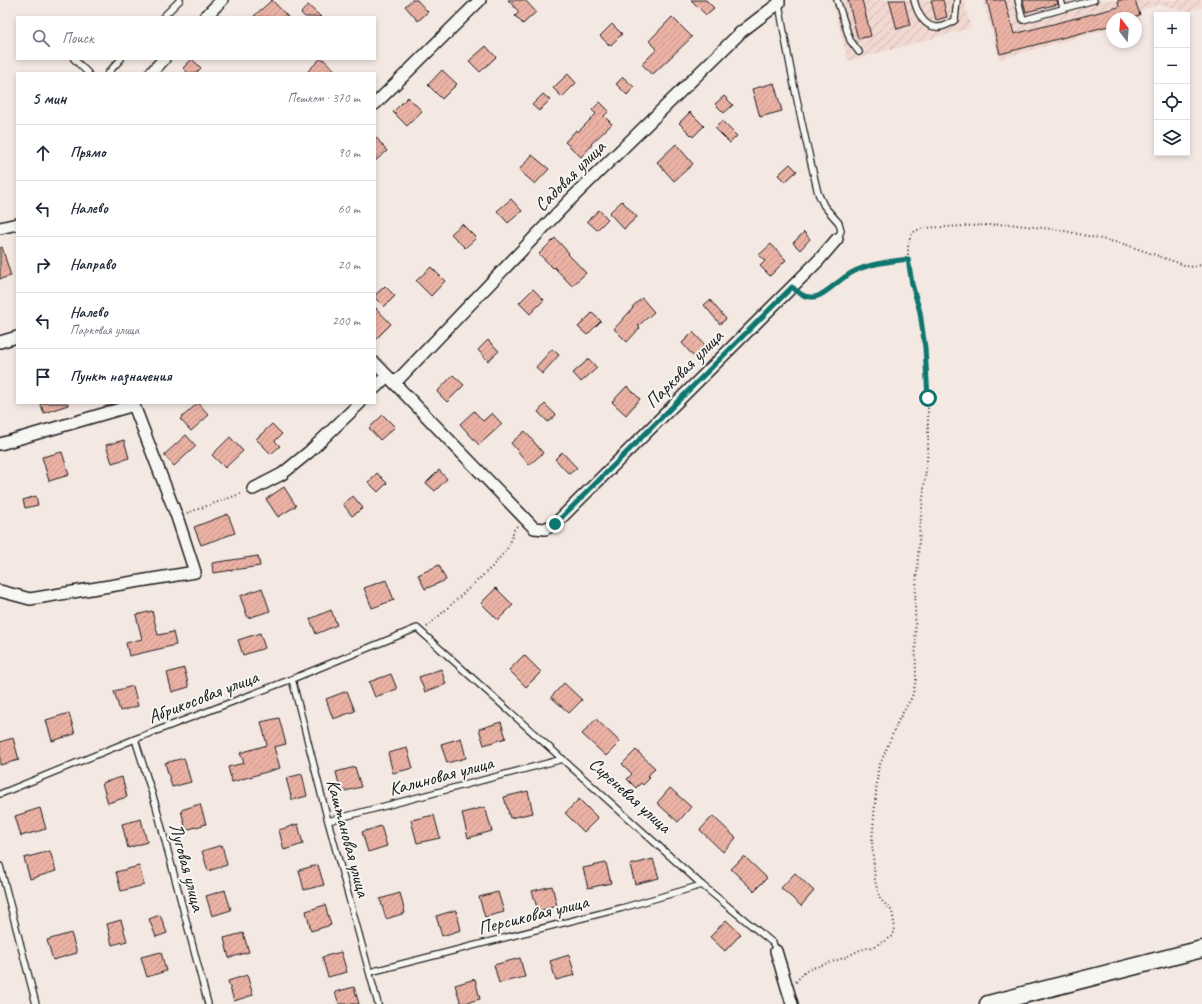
<!DOCTYPE html>
<html lang="ru">
<head>
<meta charset="utf-8">
<style>
  body { margin:0; font-family:Caveat,sans-serif; background:#f6f6f7; color:#1f2937 }
  .controls { position:absolute; right:12px; top:12px; display:grid; overflow:hidden; border-radius:0px; box-shadow:0 2px 6px #0003 }
  .controls button { width:36px; height:36px; display:grid; place-items:center; padding:0; border:0; border-bottom:1px solid #e0e1e3; background:#fff; color:#1f2937; font:20px sans-serif }
  .compass { position:absolute; left:1106px; top:12px; width:36px; height:36px; border-radius:50%; background:#fff; box-shadow:0 2px 6px #0003; rotate:344deg }
  .stop { position:absolute; width:12px; height:12px; margin:-9px; border:3px solid #0f766e; border-radius:50%; background:#fff }
  .stop.end { background:#0f766e; border-color:#fff; box-shadow:0 1px 4px #0008 }
  .list { margin:0; padding:0; list-style:none }
  h2 { display:flex; justify-content:space-between; align-items:center; height:52px; margin:0; padding:0 16px; font-size:17px }
  h2 small { font-size:13px; font-weight:400; color:#747a83 }
  .list li { display:grid; grid-template-columns:26px 1fr auto; gap:12px; align-items:center; box-sizing:border-box; height:56px; padding:0 16px; border-top:1px solid #e0e1e3 }
  .list b { display:block; font-size:15px; white-space:nowrap }
  .list p { margin:0; font-size:13px; white-space:nowrap; color:#747a83 }
  .list em { font-size:13px; font-style:normal; color:#747a83 }
  .icon { flex:none; width:22px; height:22px; fill:none; stroke:currentColor; stroke-width:2; stroke-linecap:round; stroke-linejoin:round }
  .map { position:relative; flex:none; width:1202px; height:1004px; overflow:hidden }
  .search { position:absolute; background:#fff; box-shadow:0 2px 6px #0003; left:16px; top:16px; width:360px; height:44px; display:flex; align-items:center; gap:10px; box-sizing:border-box; padding:0 14px; border-radius:0px; color:#747a83; font-size:15px }
  .panel { position:absolute; background:#fff; box-shadow:0 2px 6px #0003; left:16px; top:72px; width:360px; height:332px; border-radius:0px }
  .map>svg:first-child { display:block }
</style>
</head>
<body>
<div class="map">
<svg width="1202" height="1004" viewBox="0 0 1202 1004">
  <defs>
    <pattern id="industrial-furrows" width="10" height="10" patternUnits="userSpaceOnUse"><rect width="10" height="10" fill="#f1d8d0"/><path d="M-1 1l2-2M0 10L10 0M9 11l2-2" fill="none" stroke="#ceb9b2"/></pattern>
    <pattern id="building-hatch" width="6" height="6" patternUnits="userSpaceOnUse"><rect width="6" height="6" fill="#ebb2a5"/><path d="M-1 1l2-2M0 6l6-6M5 7l2-2" fill="none" stroke="#c9988d"/></pattern>
  </defs>
  <rect width="100%" height="100%" fill="#f4e8e3"/>
  <filter id="ink" filterUnits="userSpaceOnUse"><feTurbulence type="fractalNoise" baseFrequency=".025" numOctaves="2"/><feDisplacementMap in="SourceGraphic" scale="8" xChannelSelector="R" yChannelSelector="G"/><feConvolveMatrix kernelMatrix="1 2 1 2 8 2 1 2 1" color-interpolation-filters="sRGB"/></filter>
  <g filter="url(#ink)">
    <g fill="url(#industrial-furrows)">
      <path d="M832 0H964L971 28 848 61Z"/>
      <path d="M983 0H1202V8L1187 11 1158 5 1138 11 1141 20 1136 21V18H1112V28L999 59Z"/>
    </g>
    <g fill="url(#building-hatch)" stroke="#1c1c1c">
      <path d="M272 0 288 17H253Z"/>
      <path d="M412 0H417L428 12 418 21 405 6Z"/>
      <path d="M508 0H525L536 12 523 24 515 16 519 12Z"/>
      <path d="M691 0H706L714 8 706 15Z"/>
      <path d="M848 0H862L871 36 858 39Z"/>
      <path d="M889 0H904L910 25 897 29Z"/>
      <path d="M931 0H943L947 17 936 20Z"/>
      <path d="M987 0H1005L1014 34 1119 7 1118 0H1135L1140 15 1129 18H1112V25L1000 54Z"/>
      <path d="M1023 0H1057L1058 4 1026 12Z"/>
      <path d="M308 5 321 17H305L301 13Z"/>
      <path d="M672 17 692 37 652 75 642 64 657 49 649 41Z"/>
      <path d="M612 24 622 34 610 46 600 36Z"/>
      <path d="M486 46 496 57 480 72 469 61Z"/>
      <path d="M192 59 201 68 196 73H188L183 68Z"/>
      <path d="M320 59H323L338 73H306Z"/>
      <path d="M442 70 457 84 442 99 428 85Z"/>
      <path d="M568 74 576 83 562 97 553 88Z"/>
      <path d="M623 77 634 87 627 95 616 84Z"/>
      <path d="M774 83 782 111 760 117 752 89Z"/>
      <path d="M543 94 550 100 539 111 532 105Z"/>
      <path d="M724 96 733 105 724 113 715 104Z"/>
      <path d="M408 97 422 111 407 126 393 112Z"/>
      <path d="M600 102 609 111 604 116 612 124 591 144 592 145 581 157 565 142 576 130 578 132 596 114 592 110Z"/>
      <path d="M690 112 704 126 693 137 679 123Z"/>
      <path d="M722 121 737 136 730 143 715 128Z"/>
      <path d="M375 136 387 151 375 161Z"/>
      <path d="M676 144 693 164 674 181 657 162Z"/>
      <path d="M532 155 549 169 535 184 519 170Z"/>
      <path d="M790 164 797 171 785 182 778 175Z"/>
      <path d="M511 199 522 211 508 223 497 211Z"/>
      <path d="M622 201 637 217 624 229 609 213Z"/>
      <path d="M599 210 608 219 597 230 587 221Z"/>
      <path d="M462 224 476 238 465 248 451 234Z"/>
      <path d="M804 232 810 239 800 250 793 243Z"/>
      <path d="M555 238 569 253 568 254 586 273 572 286 554 267 553 268 539 254Z"/>
      <path d="M771 244 786 260 770 276 760 266 765 261 759 255Z"/>
      <path d="M2 247 11 276 0 279V248Z"/>
      <path d="M431 267 445 281 431 296 416 281Z"/>
      <path d="M385 286 395 296 384 307 375 298V295Z"/>
      <path d="M533 289 544 300 530 314 519 303Z"/>
      <path d="M642 298 654 312 638 326 640 328 627 342 614 329 633 308 632 307Z"/>
      <path d="M710 300 726 319 720 324 704 305Z"/>
      <path d="M375 307 391 324 375 340Z"/>
      <path d="M592 313 601 321 587 335 578 327Z"/>
      <path d="M693 332 706 346 694 357 682 343Z"/>
      <path d="M488 340 499 351 488 361 478 350Z"/>
      <path d="M552 349 559 355 542 374 536 367Z"/>
      <path d="M589 359 597 368 581 382 573 373Z"/>
      <path d="M453 375 464 385 447 402 437 392Z"/>
      <path d="M627 386 640 399 626 415 612 402Z"/>
      <path d="M40 403H68V405L44 413Z"/>
      <path d="M198 403 209 415 191 431 180 419Z"/>
      <path d="M545 404 556 415 548 422 538 412Z"/>
      <path d="M474 411 483 421 492 413 502 424 479 445 460 424Z"/>
      <path d="M383 415 395 427 380 440 369 428Z"/>
      <path d="M272 424 282 434 275 441 280 446 271 454 256 439Z"/>
      <path d="M525 431 543 453 529 465 511 443Z"/>
      <path d="M186 435 196 446 174 466 164 455Z"/>
      <path d="M230 437 243 451 225 468 212 455Z"/>
      <path d="M124 440 129 458 112 463 106 445Z"/>
      <path d="M62 452 69 475 49 481 42 457Z"/>
      <path d="M562 452 577 468 569 474 555 459Z"/>
      <path d="M439 470 447 479 435 491 426 483Z"/>
      <path d="M377 473 387 483 378 492 368 482Z"/>
      <path d="M284 487 296 506 278 517 266 499Z"/>
      <path d="M36 496 38 505 25 508 23 500Z"/>
      <path d="M353 496 363 508 352 516 343 504Z"/>
      <path d="M228 514 235 533 201 545 194 527Z"/>
      <path d="M258 556 260 566 213 573 212 563Z"/>
      <path d="M439 565 446 580 425 589 418 575Z"/>
      <path d="M386 580 394 600 372 608 364 588Z"/>
      <path d="M262 588 270 611 248 618 240 596Z"/>
      <path d="M496 588 513 605 498 620 481 603Z"/>
      <path d="M331 610 337 625 316 634 310 619Z"/>
      <path d="M152 611 158 635 173 632 176 645 129 656 126 643 142 639 136 615Z"/>
      <path d="M260 633 265 648 243 655 238 640Z"/>
      <path d="M524 655 541 672 526 687 509 670Z"/>
      <path d="M184 668 189 687 172 692 167 673Z"/>
      <path d="M441 669 446 684 425 692 419 677Z"/>
      <path d="M391 674 397 689 375 697 369 682Z"/>
      <path d="M564 683 582 700 569 713 551 697Z"/>
      <path d="M133 686 138 706 120 711 114 691Z"/>
      <path d="M347 691 355 711 333 719 326 699Z"/>
      <path d="M69 713 75 734 52 741 46 720Z"/>
      <path d="M279 718 286 744 274 747 280 768 232 782 228 767 244 763 240 753 267 745 261 722Z"/>
      <path d="M596 719 620 742 606 756 582 734Z"/>
      <path d="M501 722 506 738 484 745 479 729Z"/>
      <path d="M13 738 19 760 0 765V742Z"/>
      <path d="M461 738 466 758 447 763 441 744Z"/>
      <path d="M407 748 413 768 393 773 388 753Z"/>
      <path d="M636 750 655 768 648 776 650 778 643 785 641 783 636 788 627 779 632 774 622 764Z"/>
      <path d="M184 758 191 782 172 787 165 763Z"/>
      <path d="M355 767 361 787 341 792 336 772Z"/>
      <path d="M302 774 307 796 292 800 286 778Z"/>
      <path d="M122 777 127 797 108 803 102 783Z"/>
      <path d="M670 788 691 807 678 822 657 803Z"/>
      <path d="M528 791 533 813 510 818 504 797Z"/>
      <path d="M579 799 598 818 584 832 565 813Z"/>
      <path d="M200 804 206 824 186 830 181 810Z"/>
      <path d="M485 807 492 831 468 838 462 813Z"/>
      <path d="M40 808 46 829 21 836 15 816Z"/>
      <path d="M434 815 440 838 417 843 411 820Z"/>
      <path d="M713 816 736 838 723 852 700 830Z"/>
      <path d="M141 819 147 842 128 848 122 824Z"/>
      <path d="M298 824 303 844 284 850 279 830Z"/>
      <path d="M381 826 387 846 368 852 362 832Z"/>
      <path d="M222 845 227 865 208 871 202 851Z"/>
      <path d="M50 851 56 871 30 879 24 858Z"/>
      <path d="M744 856 767 878 754 891 731 869Z"/>
      <path d="M653 859 659 878 635 884 630 865Z"/>
      <path d="M606 863 611 883 588 888 583 868Z"/>
      <path d="M318 865 324 885 304 890 299 870Z"/>
      <path d="M139 866 144 885 121 891 116 872Z"/>
      <path d="M795 873 814 891 801 906 781 888Z"/>
      <path d="M552 886 557 906 538 911 532 891Z"/>
      <path d="M225 890 231 910 212 916 206 896Z"/>
      <path d="M498 892 504 912 485 917 479 897Z"/>
      <path d="M400 893 405 913 386 919 380 899Z"/>
      <path d="M325 905 331 925 311 931 306 911Z"/>
      <path d="M456 910 461 930 442 936 436 916Z"/>
      <path d="M160 915 167 933 156 937 149 919Z"/>
      <path d="M121 920 127 941 112 945 107 924Z"/>
      <path d="M726 920 741 934 725 951 710 937Z"/>
      <path d="M71 933 77 953 53 960 47 940Z"/>
      <path d="M243 933 249 952 229 958 224 938Z"/>
      <path d="M161 952 166 971 147 977 141 957Z"/>
      <path d="M341 952 347 972 328 977 322 957Z"/>
      <path d="M569 955 575 975 556 980 550 961Z"/>
      <path d="M520 958 525 977 499 983 494 965Z"/>
      <path d="M247 975 253 995 234 1001 228 981Z"/>
      <path d="M475 979 480 999 461 1004 455 985Z"/>
      <path d="M354 987 359 1004H339L335 992Z"/>
    </g>
    <g fill="none" stroke-linecap="round" stroke-linejoin="round">
      <defs>
        <g id="service">
          <path d="M837 0 850 40 859 52"/>
          <path d="M914 0C920 23 933 36 955 20L957 0"/>
          <path d="M1018 0 1023 20 1094 0"/>
          <path d="M1061 0 1063 8"/>
          <path d="M779 3C789 67 803 130 818 193L824 206 839 223 841 231 837 239"/>
          <path d="M163 17 180 0"/>
          <path d="M74 59 88 73"/>
          <path d="M108 73 121 59"/>
          <path d="M292 679 328 821 378 1004"/>
          <path d="M135 739 156 806 208 1004"/>
          <path d="M0 794 135 739 292 679 417 628 702 885 773 943 776 951"/>
          <path d="M328 821 563 759"/>
          <path d="M0 866 36 1004"/>
          <path d="M370 972 622 908 702 885"/>
        </g>
        <g id="minor">
          <path d="M205 17 222 0"/>
          <path d="M151 73 164 59"/>
          <path d="M375 104 480 0"/>
          <path d="M0 228 17 224"/>
          <path d="M0 342 17 337"/>
          <path d="M375 363 534 528 545 529 555 524 819 260 837 239"/>
          <path d="M395 383 569 201 741 32 779 3V0"/>
          <path d="M375 388 387 376"/>
          <path d="M0 444 134 405"/>
          <path d="M253 489 282 474 309 452 360 403"/>
          <path d="M0 591 30 599 195 572 177 517 133 403"/>
          <path d="M776 951 792 1004"/>
        </g>
        <path id="secondary" d="M988 1004 1202 949"/>
      </defs>
      <use href="#service" stroke="#1c1c1c" stroke-width="8"/>
      <use href="#minor" stroke="#1c1c1c" stroke-width="14"/>
      <use href="#secondary" stroke="#1c1c1c" stroke-width="19"/>
      <g stroke="#1c1c1c" stroke-width="2" stroke-dasharray="1 3" stroke-linecap="butt">
        <path d="M800 295C804 296 811 298 815 298 824 296 837 281 845 276 863 265 887 262 908 259"/>
        <path d="M187 513 243 493"/>
        <path d="M427 627 492 567 507 549 511 540 514 530 517 526"/>
        <path d="M796 982 806 970 844 958 860 950 872 947 885 941 893 936 895 928 892 911 880 899 875 881 872 841 878 769 898 721 912 697 916 680 915 603 920 527 928 450V398L925 348 920 312 912 284 908 259V247L910 238 915 231 923 228 1009 224 1060 230 1124 244 1190 267 1202 265"/>
      </g>
      <use href="#service" stroke="#f6f6f2" stroke-width="5.5"/>
      <use href="#minor" stroke="#f6f6f2" stroke-width="11"/>
      <use href="#secondary" stroke="#f6f6f2" stroke-width="16"/>
    </g>
  </g>
  <g fill="none" stroke-linecap="round" stroke-linejoin="round" filter="url(#ink)">
    <path stroke="#0f766e" stroke-width="5" d="M555 524 792 287C799 293 804 298 814 297 822 297 837 282 845 277 862 264 887 262 908 259L912 284 920 312 925 348 928 398"/>
  </g>
  <g text-anchor="middle" dominant-baseline="central" stroke-width="4" stroke-linejoin="round" paint-order="stroke">
    <g font-size="19" fill="#1c1c1c" stroke="#f6f6f2">
      <text transform="translate(570 176) rotate(-45)">Садовая улица</text>
      <text transform="translate(684 369) rotate(-45)">Парковая улица</text>
      <text transform="translate(203 697) rotate(-21)">Абрикосовая улица</text>
      <text transform="translate(441 776) rotate(-15)">Калиновая улица</text>
      <text transform="translate(630 795) rotate(42)">Сиреневая улица</text>
      <text transform="translate(348 838) rotate(75)">Каштановая улица</text>
      <text transform="translate(187 867) rotate(75)">Луговая улица</text>
      <text transform="translate(533 915) rotate(-14)">Персиковая улица</text>
    </g>
  </g>
</svg>
<div class="controls">
<button>+</button>
<button>−</button>
<button><svg class="icon" aria-label="locate" viewBox="0 0 24 24"><circle cx="12" cy="12" r="6"/><path d="M12 2v4M12 18v4M2 12h4M18 12h4"/></svg></button>
<button><svg class="icon" aria-label="layers" viewBox="0 0 24 24"><path d="M12 4l9 5-9 5-9-5zM3 14l9 5 9-5"/></svg></button>
</div>
<svg class="compass" viewBox="-18 -18 36 36"><path d="M0-13l5 13h-10z" fill="#e53935"/><path d="M0 13l5-13h-10z" fill="#747a83"/></svg>
<div class="stop" style="left:928px;top:398px"></div>
<div class="stop end" style="left:555px;top:524px"></div>
<div class="search"><svg class="icon" aria-label="search" viewBox="0 0 24 24"><circle cx="10" cy="10" r="6"/><path d="M15 15l6 6"/></svg>Поиск</div>
<section class="panel">
<h2>5 мин<small>Пешком · 370 m</small></h2>
<ul class="list">
<li><svg class="icon" aria-label="ahead" viewBox="0 0 24 24"><path d="M12 20V5M6 11l6-6 6 6"/></svg><div><b>Прямо</b></div><em>90 m</em></li>
<li><svg class="icon" aria-label="left" viewBox="0 0 24 24"><path d="M17 20v-9H6M10 6l-5 5 5 5"/></svg><div><b>Налево</b></div><em>60 m</em></li>
<li><svg class="icon" aria-label="right" viewBox="0 0 24 24"><path d="M7 20v-9h11M14 6l5 5-5 5"/></svg><div><b>Направо</b></div><em>20 m</em></li>
<li><svg class="icon" aria-label="left" viewBox="0 0 24 24"><path d="M17 20v-9H6M10 6l-5 5 5 5"/></svg><div><b>Налево</b><p>Парковая улица</p></div><em>200 m</em></li>
<li><svg class="icon" aria-label="arrive" viewBox="0 0 24 24"><path d="M6 21V4h12l-3 4 3 4H6"/></svg><div><b>Пункт назначения</b></div></li>
</ul>
</section>
</div>
</body>
</html>
